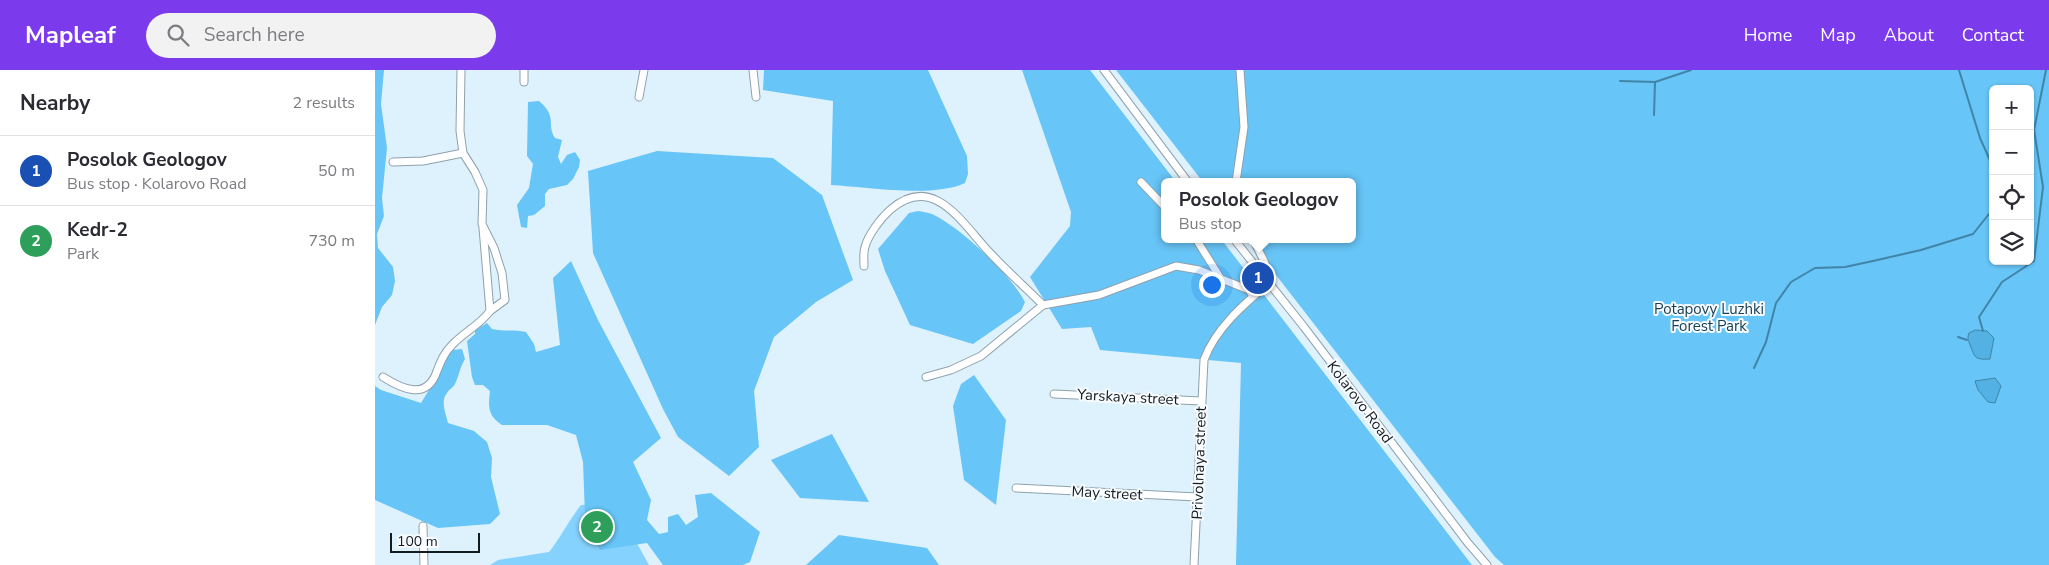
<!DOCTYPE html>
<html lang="en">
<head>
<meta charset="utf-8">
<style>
  body { margin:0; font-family:"Nunito Sans",sans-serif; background:#f2f2f3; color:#2b2b33 }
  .controls { position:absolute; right:15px; top:15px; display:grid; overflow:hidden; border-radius:8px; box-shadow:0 1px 4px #0004 }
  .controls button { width:45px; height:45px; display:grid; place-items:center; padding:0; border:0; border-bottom:1px solid #e1e1e2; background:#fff; color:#2b2b33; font:25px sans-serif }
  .scale { position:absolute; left:15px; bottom:12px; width:90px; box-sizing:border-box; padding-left:5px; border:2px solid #141b1f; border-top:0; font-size:14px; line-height:18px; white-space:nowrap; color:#141b1f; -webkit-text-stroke:4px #f8fcff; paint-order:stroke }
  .you { position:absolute; left:836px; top:214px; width:18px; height:18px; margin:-12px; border:4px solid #fff; border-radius:50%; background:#1a73e8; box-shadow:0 0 0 8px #1a73e833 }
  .badge { display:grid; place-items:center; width:32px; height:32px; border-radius:50%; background:#7c3aed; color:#fff; font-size:16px; font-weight:700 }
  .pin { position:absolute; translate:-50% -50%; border:2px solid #fff; box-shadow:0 1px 5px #0006 }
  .popup { position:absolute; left:786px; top:108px; width:195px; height:65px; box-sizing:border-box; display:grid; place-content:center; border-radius:8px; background:#fff; filter:drop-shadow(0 1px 4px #0005); font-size:16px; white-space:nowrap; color:#7c7c81 }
  .popup b { font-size:19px; color:#2b2b33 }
  .popup::after { content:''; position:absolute; left:50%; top:100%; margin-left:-10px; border:10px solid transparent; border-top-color:#fff }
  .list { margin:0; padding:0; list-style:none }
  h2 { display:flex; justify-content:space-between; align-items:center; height:65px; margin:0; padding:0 20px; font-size:21px }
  h2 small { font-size:16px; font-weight:400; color:#7c7c81 }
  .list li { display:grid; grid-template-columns:32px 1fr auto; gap:15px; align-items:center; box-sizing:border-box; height:70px; padding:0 20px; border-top:1px solid #e1e1e2 }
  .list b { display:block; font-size:19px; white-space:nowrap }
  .list p { margin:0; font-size:16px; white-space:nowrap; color:#7c7c81 }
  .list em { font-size:16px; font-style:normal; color:#7c7c81 }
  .icon { flex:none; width:28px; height:28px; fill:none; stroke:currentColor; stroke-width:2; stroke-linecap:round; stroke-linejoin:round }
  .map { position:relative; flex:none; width:1674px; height:495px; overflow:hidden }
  header { display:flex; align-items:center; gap:30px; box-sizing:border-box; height:70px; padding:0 25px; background:#7c3aed; color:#fff }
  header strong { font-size:24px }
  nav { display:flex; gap:28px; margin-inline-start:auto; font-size:18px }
  .search { width:350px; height:45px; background:#f2f2f3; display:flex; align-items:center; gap:12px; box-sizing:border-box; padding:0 18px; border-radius:28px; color:#7c7c81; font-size:19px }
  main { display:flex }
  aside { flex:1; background:#fff }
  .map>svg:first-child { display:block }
</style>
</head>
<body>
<header>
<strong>Mapleaf</strong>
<div class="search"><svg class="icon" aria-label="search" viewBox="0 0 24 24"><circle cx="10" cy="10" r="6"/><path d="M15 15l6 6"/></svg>Search here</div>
<nav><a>Home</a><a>Map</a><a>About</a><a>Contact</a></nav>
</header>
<main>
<aside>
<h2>Nearby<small>2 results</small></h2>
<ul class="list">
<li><span class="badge" style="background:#1a4fb4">1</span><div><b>Posolok Geologov</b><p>Bus stop · Kolarovo Road</p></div><em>50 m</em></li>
<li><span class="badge" style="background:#2e9e5b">2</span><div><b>Kedr-2</b><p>Park</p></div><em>730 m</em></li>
</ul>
</aside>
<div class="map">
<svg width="1674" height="495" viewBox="0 0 1674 495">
  <rect width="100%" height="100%" fill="#def2fe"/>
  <path fill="#86d2fe" d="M233 433 245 443 274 495H115L123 490 174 482C186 467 194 450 206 435Z"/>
  <g fill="#67c5f7" fill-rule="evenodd">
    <path d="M0 0H9L6 34 12 78 7 128 9 146 2 164 3 178 18 197 20 211 17 225 7 237 0 255Z"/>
    <path d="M389 0H553L592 86 593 104 590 113C559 128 491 117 456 115L458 31 388 20Z"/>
    <path d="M647 0H715L801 112H789V169H846L1097 495H861L866 293 725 280 716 257 687 259 655 207 695 156 696 142Z"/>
    <path d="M741 0H1674V495H1129L1120 487 873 169H977V112H828ZM1618 19H1655V191H1618Z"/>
    <path d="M164 31C183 47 171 54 180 68L187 70 183 87 186 94 192 85 200 82 205 90 204 97 198 109 192 115 174 119 170 124V136L159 145 153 146 152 158 146 157 142 135 154 118 158 94 152 86 153 32Z"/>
    <path d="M282 81 398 88 447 125 478 210 441 232 399 267 379 321 384 377 354 406 303 367 288 339 218 183 213 101Z"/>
    <path d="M543 141C549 142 556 143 561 146 589 161 636 205 650 232L646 241 598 274 535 255 510 201 503 179 534 143Z"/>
    <path d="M196 191 223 250 286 368 258 392 276 430 272 450 284 464 293 462V447L303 444 311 455 323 447 320 425 336 423 385 462 375 492 368 495H288L272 473 225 480 210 445 208 392 201 365 172 355H127C113 346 113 337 115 321L108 315H100L97 307 92 271 100 264V260L112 253 117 259C129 262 140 259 151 262L159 274 161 282 185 275 178 208Z"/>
    <path d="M87 279 90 289C85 297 84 306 80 314 78 318 74 319 72 323 65 331 71 344 73 353L99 361 112 372 117 388 116 407 125 444 115 454 63 458 0 430V316L6 320 46 333 64 304V297L72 284 78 280Z"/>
    <path d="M599 305 631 350 621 435 589 410 578 336 586 314Z"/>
    <path d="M457 364 494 432 425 428 396 390Z"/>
    <path d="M464 465 552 478 564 495H431Z"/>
  </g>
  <g fill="#53b2e3" stroke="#4085a8">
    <path d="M1600 260 1612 261 1619 268 1615 289C1599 290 1600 287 1595 275 1593 269 1592 269 1594 263Z"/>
    <path d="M1620 308 1626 316 1620 333 1613 332 1603 320 1600 311Z"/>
  </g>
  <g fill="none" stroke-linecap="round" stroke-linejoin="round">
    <g stroke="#4085a8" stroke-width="2">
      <path d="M1584 0 1605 68 1618 97"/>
      <path d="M1245 11 1280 12"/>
      <path d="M1279 45 1280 12 1316 0"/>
      <path d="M1608 261 1604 247 1627 212 1659 191 1668 117 1659 60 1671 0"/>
      <path d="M1583 267 1592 270"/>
      <path d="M1379 298 1391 272 1401 233 1416 212 1440 198 1470 197 1498 191 1546 180 1598 164 1618 139"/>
    </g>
    <defs>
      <g id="minor">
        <path d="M86 0 85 61 88 83 100 102 108 120 107 154 119 178 127 203 130 230 115 241"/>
        <path d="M378 0 381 27"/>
        <path d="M729 0 813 112"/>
        <path d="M149 12V0"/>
        <path d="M264 27 269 0"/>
        <path d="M18 92 48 91 88 83"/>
        <path d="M766 112 789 136"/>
        <path d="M861 112 869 57 865 0"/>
        <path d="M821 169 846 209"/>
        <path d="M859 169 929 257 1093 473 1112 495"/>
        <path d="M878 169 890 193 883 199"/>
        <path d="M489 196C489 190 488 183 490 177 493 165 506 148 515 140 559 101 588 155 616 184 633 202 651 218 668 235"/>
        <path d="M8 307C27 319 52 331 62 301 66 291 69 283 77 275 89 262 105 255 115 241L108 158"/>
        <path d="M551 307 576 300 606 286 668 235 724 225 801 196 824 200 874 220 878 226"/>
        <path d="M679 324 826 331"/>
        <path d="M641 418 822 427"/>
        <path d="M48 456 49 495"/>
        <path d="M819 495 829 290C840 259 869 234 894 213"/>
      </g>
    </defs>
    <use href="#minor" stroke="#8ea1ac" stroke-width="9"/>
    <use href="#minor" stroke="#fff" stroke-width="7"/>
  </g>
  <g text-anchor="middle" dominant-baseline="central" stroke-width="4" stroke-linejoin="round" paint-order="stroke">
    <g font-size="15" fill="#184156" stroke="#f8fcff">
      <text x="1334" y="239">Potapovy Luzhki<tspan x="1334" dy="17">Forest Park</tspan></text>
    </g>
    <g font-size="15" fill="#141b1f" stroke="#f8fcff">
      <text transform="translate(753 327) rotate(3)">Yarskaya street</text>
      <text transform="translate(985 332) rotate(53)">Kolarovo Road</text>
      <text transform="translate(824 393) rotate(-88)">Privolnaya street</text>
      <text transform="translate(732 423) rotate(3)">May street</text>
    </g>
  </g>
</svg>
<div class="controls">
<button>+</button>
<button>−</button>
<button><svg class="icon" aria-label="locate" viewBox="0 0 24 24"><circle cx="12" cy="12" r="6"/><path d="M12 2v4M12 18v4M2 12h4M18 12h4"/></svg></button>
<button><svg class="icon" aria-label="layers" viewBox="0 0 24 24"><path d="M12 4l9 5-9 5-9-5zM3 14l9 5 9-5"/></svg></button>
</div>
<div class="scale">100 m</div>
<div class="you"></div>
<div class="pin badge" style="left:883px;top:208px;background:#1a4fb4">1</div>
<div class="popup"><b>Posolok Geologov</b>Bus stop</div>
<div class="pin badge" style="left:222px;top:457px;background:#2e9e5b">2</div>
</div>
</main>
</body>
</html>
